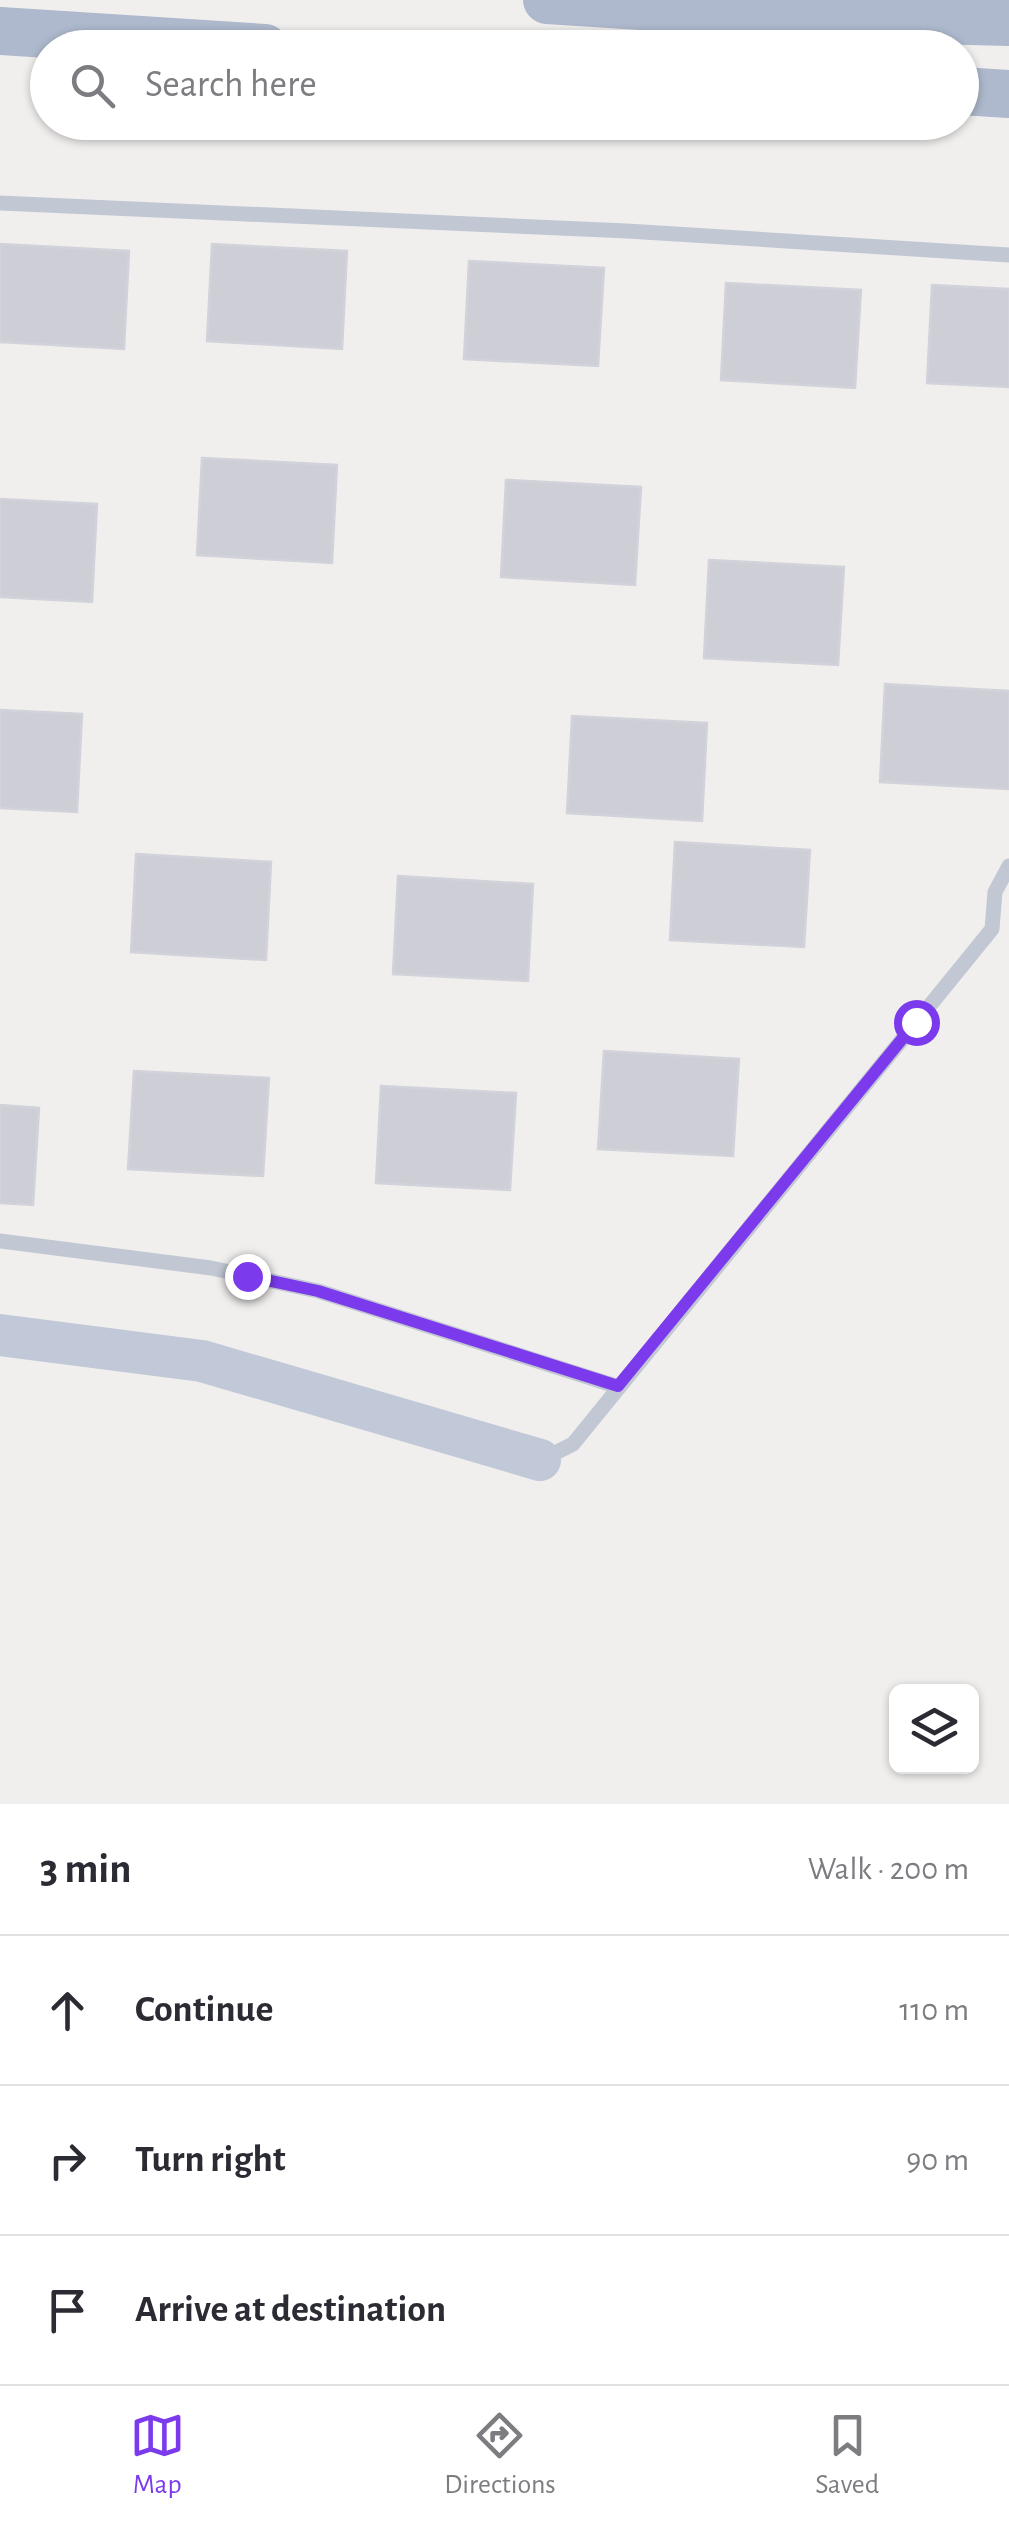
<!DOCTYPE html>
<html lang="en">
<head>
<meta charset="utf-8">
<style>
  body { margin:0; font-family:"Alegreya Sans",sans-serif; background:#f7f7f7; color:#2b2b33 }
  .controls { position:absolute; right:30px; bottom:30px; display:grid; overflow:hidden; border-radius:15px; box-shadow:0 2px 8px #0004 }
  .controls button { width:90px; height:90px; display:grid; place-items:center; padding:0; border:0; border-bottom:2px solid #e1e1e2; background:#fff; color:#2b2b33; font:50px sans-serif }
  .stop { position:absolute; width:30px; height:30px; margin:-22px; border:8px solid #7c3aed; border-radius:50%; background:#fff }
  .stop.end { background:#7c3aed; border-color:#fff; box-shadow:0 2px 10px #0008 }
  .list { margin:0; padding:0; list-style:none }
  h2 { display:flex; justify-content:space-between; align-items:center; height:130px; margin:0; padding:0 40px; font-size:42px }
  h2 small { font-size:32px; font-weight:400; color:#7c7c81 }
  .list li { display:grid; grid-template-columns:65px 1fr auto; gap:30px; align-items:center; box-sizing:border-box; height:150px; padding:0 40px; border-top:2px solid #e1e1e2 }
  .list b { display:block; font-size:38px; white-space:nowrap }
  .list em { font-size:32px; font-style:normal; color:#7c7c81 }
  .icon { flex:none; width:55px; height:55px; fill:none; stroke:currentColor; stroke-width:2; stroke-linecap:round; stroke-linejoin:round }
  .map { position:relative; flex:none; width:1009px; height:1804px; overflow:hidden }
  .search { position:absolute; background:#fff; box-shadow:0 2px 8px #0004; left:30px; right:30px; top:30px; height:110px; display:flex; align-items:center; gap:25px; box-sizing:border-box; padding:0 35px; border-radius:55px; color:#7c7c81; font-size:38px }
  .sheet { height:580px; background:#fff }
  nav { display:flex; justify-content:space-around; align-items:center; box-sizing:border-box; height:140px; border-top:2px solid #e1e1e2; background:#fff; font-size:28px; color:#7c7c81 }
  nav a { display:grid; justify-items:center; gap:5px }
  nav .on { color:#7c3aed }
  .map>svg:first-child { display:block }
</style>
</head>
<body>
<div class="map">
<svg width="1009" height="1804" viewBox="0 0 1009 1804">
  <rect width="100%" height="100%" fill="#f1efee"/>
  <g fill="#cecfd6" stroke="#d2d3da" stroke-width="2.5">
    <path d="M0 244 129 251 124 349 0 342Z"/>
    <path d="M212 244 347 251 342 349 207 341Z"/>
    <path d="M469 261 604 268 598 366 464 359Z"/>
    <path d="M726 283 861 290 855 388 721 380Z"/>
    <path d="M932 285 1009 289V387L927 383Z"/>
    <path d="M202 458 337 465 332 563 197 555Z"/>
    <path d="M506 480 641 487 635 585 501 577Z"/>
    <path d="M0 499 97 504 92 602 0 597Z"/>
    <path d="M709 560 844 567 838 665 704 658Z"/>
    <path d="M885 684 1009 691V789L880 782Z"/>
    <path d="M0 710 82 714 77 812 0 808Z"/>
    <path d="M572 716 707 723 702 821 567 813Z"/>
    <path d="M675 842 810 850 804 947 670 940Z"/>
    <path d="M136 854 271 862 266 960 131 952Z"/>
    <path d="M398 876 533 884 528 981 393 974Z"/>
    <path d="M604 1051 739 1059 733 1156 598 1149Z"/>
    <path d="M134 1071 269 1078 263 1176 128 1169Z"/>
    <path d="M381 1086 516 1093 510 1190 376 1183Z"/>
    <path d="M0 1105 39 1108 33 1205 0 1203Z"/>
  </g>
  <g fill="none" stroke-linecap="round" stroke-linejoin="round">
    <g stroke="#c2c8d3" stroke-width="15">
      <path d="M0 203 627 231 1009 255"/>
      <path d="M0 1241 211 1268 318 1291 619 1387"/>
      <path d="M541 1460 573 1444 992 929 995 892 1009 866"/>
    </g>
    <path stroke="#c1c8d7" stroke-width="42" d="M0 1335 202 1361 540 1460"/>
    <g stroke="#aeb9cd" stroke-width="48">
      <path d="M547 0 813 17 1009 22"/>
      <path d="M0 31 265 48"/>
      <path d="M962 91 1009 94"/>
    </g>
  </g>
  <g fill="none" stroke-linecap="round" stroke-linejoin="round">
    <path stroke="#7c3aed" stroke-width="12" d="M247 1276 318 1291 618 1386 916 1022"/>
  </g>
</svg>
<div class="controls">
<button><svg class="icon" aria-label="layers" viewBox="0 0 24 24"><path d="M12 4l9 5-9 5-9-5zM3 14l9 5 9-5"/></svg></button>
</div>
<div class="stop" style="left:916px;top:1022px"></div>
<div class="stop end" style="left:247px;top:1276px"></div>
<div class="search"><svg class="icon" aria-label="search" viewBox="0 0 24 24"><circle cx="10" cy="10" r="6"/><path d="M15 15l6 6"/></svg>Search here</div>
</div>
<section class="sheet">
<h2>3 min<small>Walk · 200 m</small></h2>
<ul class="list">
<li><svg class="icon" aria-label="ahead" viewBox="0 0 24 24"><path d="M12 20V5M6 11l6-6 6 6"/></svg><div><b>Continue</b></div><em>110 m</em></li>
<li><svg class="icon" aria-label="right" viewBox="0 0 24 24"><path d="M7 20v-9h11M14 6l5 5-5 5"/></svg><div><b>Turn right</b></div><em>90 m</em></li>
<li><svg class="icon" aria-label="arrive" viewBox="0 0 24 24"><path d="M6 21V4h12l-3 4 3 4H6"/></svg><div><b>Arrive at destination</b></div></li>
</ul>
</section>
<nav>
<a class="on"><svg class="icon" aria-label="map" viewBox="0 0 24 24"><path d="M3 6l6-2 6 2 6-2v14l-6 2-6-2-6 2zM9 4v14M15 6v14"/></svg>Map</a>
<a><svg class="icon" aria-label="directions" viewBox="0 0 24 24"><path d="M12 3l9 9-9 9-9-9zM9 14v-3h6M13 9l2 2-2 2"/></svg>Directions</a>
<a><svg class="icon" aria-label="saved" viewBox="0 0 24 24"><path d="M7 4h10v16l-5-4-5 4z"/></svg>Saved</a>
</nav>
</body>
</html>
